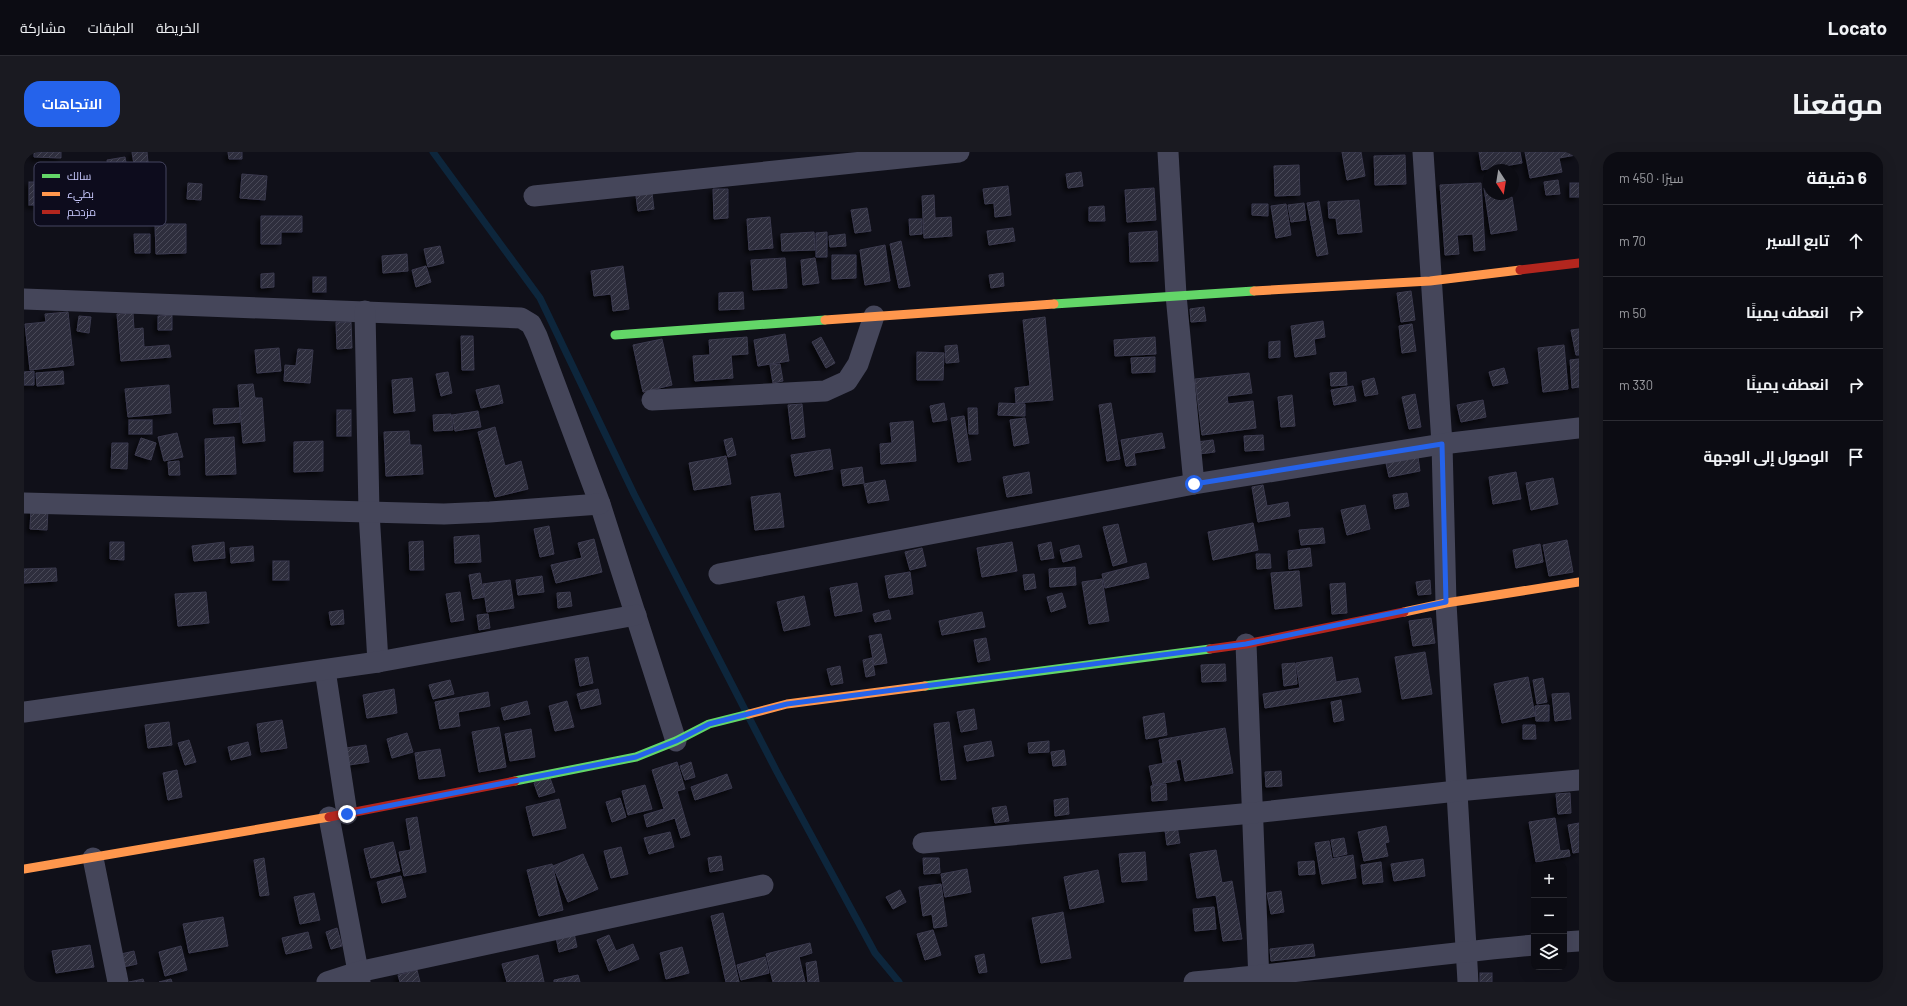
<!DOCTYPE html>
<html lang="ar">
<head>
<meta charset="utf-8">
<style>
  body { margin:0; font-family:Barlow,Cairo,sans-serif; background:#1a1a21; color:#f1f3f6; direction:rtl }
  .controls { position:absolute; right:12px; bottom:12px; display:grid; overflow:hidden; border-radius:8px; box-shadow:0 4px 16px #0002 }
  .controls button { width:36px; height:36px; display:grid; place-items:center; padding:0; border:0; border-bottom:1px solid #2c2c33; background:#0c0c13; color:#f1f3f6; font:20px sans-serif }
  .compass { position:absolute; left:1459px; top:12px; width:36px; height:36px; border-radius:50%; background:#0c0c13; box-shadow:0 4px 16px #0002; rotate:168deg }
  .stop { position:absolute; width:12px; height:12px; margin:-9px; border:3px solid #2563eb; border-radius:50%; background:#fff }
  .stop.end { background:#2563eb; border-color:#fff; box-shadow:0 1px 4px #0008 }
  .list { margin:0; padding:0; list-style:none }
  h2 { display:flex; justify-content:space-between; align-items:center; height:52px; margin:0; padding:0 16px; font-size:17px }
  h2 small { font-size:13px; font-weight:400; color:#9a9ba0 }
  .list li { display:grid; grid-template-columns:26px 1fr auto; gap:12px; align-items:center; box-sizing:border-box; height:72px; padding:0 16px; border-top:1px solid #2c2c33 }
  .list b { display:block; font-size:15px; white-space:nowrap }
  .list em { font-size:13px; font-style:normal; color:#9a9ba0 }
  .icon { flex:none; width:22px; height:22px; fill:none; stroke:currentColor; stroke-width:2; stroke-linecap:round; stroke-linejoin:round }
  .map { position:relative; flex:none; width:1555px; height:830px; overflow:hidden; direction:ltr; border-radius:16px }
  header { display:flex; align-items:center; gap:24px; box-sizing:border-box; height:56px; padding:0 20px; background:#0c0c13; border-bottom:1px solid #2c2c33 }
  header strong { font-size:19px }
  nav { display:flex; gap:22px; margin-inline-start:auto; font-size:14px }
  .intro { display:flex; align-items:center; justify-content:space-between; box-sizing:border-box; height:96px; padding:0 24px }
  h1 { margin:0; font-size:28px }
  .button { padding:10px 18px; border-radius:16px; background:#2563eb; color:#fff; font-size:14px; font-weight:700 }
  main { display:flex; gap:24px; padding:0 24px }
  aside { flex:1; background:#0c0c13; border-radius:16px; box-shadow:0 4px 16px #0002 }
  .map>svg:first-child { display:block }
</style>
</head>
<body>
<header>
<strong>Locato</strong>
<nav><a>الخريطة</a><a>الطبقات</a><a>مشاركة</a></nav>
</header>
<div class="intro"><h1>موقعنا</h1><a class="button">الاتجاهات</a></div>
<main>
<aside>
<h2>6 دقيقة<small>سيرًا · 450 m</small></h2>
<ul class="list">
<li><svg class="icon" aria-label="ahead" viewBox="0 0 24 24"><path d="M12 20V5M6 11l6-6 6 6"/></svg><div><b>تابع السير</b></div><em>70 m</em></li>
<li><svg class="icon" aria-label="right" viewBox="0 0 24 24"><path d="M7 20v-9h11M14 6l5 5-5 5"/></svg><div><b>انعطف يمينًا</b></div><em>50 m</em></li>
<li><svg class="icon" aria-label="right" viewBox="0 0 24 24"><path d="M7 20v-9h11M14 6l5 5-5 5"/></svg><div><b>انعطف يمينًا</b></div><em>330 m</em></li>
<li><svg class="icon" aria-label="arrive" viewBox="0 0 24 24"><path d="M6 21V4h12l-3 4 3 4H6"/></svg><div><b>الوصول إلى الوجهة</b></div></li>
</ul>
</aside>
<div class="map">
<svg width="1555" height="830" viewBox="0 0 1555 830">
  <defs>
    <pattern id="building-hatch" width="6" height="6" patternUnits="userSpaceOnUse"><rect width="6" height="6" fill="#2d2d3c"/><path d="M-1 1l2-2M0 6l6-6M5 7l2-2" fill="none" stroke="#4a4a59"/></pattern>
    <filter id="shadow"><feDropShadow dx="-3.5" dy="3.5" stdDeviation="2" flood-color="#0009"/></filter>
  </defs>
  <rect width="100%" height="100%" fill="#101019"/>
  <g fill="none" stroke-linecap="round" stroke-linejoin="round">
    <path stroke="#0d263c" stroke-width="7" d="M409 0 516 146 610 342 753 620 851 801 875 830"/>
  </g>
  <g fill="url(#building-hatch)" stroke="#3b3a4e" filter="url(#shadow)">
    <path d="M0 0H4V5L0 6Z"/>
    <path d="M10 0H37V6L10 5Z"/>
    <path d="M108 0H123L124 10 110 12Z"/>
    <path d="M204 0H218V7H205Z"/>
    <path d="M1318 0H1337L1341 24 1323 28Z"/>
    <path d="M1455 0H1496L1498 11 1458 18Z"/>
    <path d="M1501 0H1551L1552 3 1535 6 1538 20 1506 26Z"/>
    <path d="M1381 3 1382 32 1351 33 1350 4Z"/>
    <path d="M101 5 107 41 89 44 83 8Z"/>
    <path d="M1275 13 1276 43 1251 44 1250 14Z"/>
    <path d="M1057 20 1059 34 1044 36 1042 22Z"/>
    <path d="M218 22 243 24 241 48 216 46Z"/>
    <path d="M1534 28 1536 42 1522 43 1520 30Z"/>
    <rect x="5" y="30" width="20" height="23"/>
    <path d="M164 31 178 32 177 48 163 47Z"/>
    <path d="M1457 31 1461 98 1450 99 1449 82 1433 83 1435 102 1421 103 1416 33Z"/>
    <rect x="1546" y="31" width="9" height="14"/>
    <path d="M984 34 987 63 971 65 970 51 961 52 959 37Z"/>
    <path d="M1465 35V42H1478L1479 46 1488 45 1493 78 1467 82 1460 36Z"/>
    <path d="M1130 36 1132 68 1103 70 1101 38Z"/>
    <path d="M689 37H704V66L690 67Z"/>
    <path d="M628 41 630 57 614 59 612 44Z"/>
    <path d="M910 43 911 66 927 65 928 84 900 86 898 44Z"/>
    <path d="M1335 48 1338 80 1314 82 1312 66H1305L1304 50Z"/>
    <path d="M1295 49 1304 102 1293 104 1283 51Z"/>
    <path d="M1280 51 1282 68 1267 70 1264 53Z"/>
    <path d="M1228 52H1244V64L1228 63Z"/>
    <path d="M1262 52 1267 83 1252 86 1247 54Z"/>
    <path d="M1080 54 1081 69H1065V55Z"/>
    <path d="M843 56 847 79 831 81 827 58Z"/>
    <path d="M237 64H278V80H257V92H237Z"/>
    <path d="M746 65 749 96 725 98 723 67Z"/>
    <path d="M885 67H898V82L886 83Z"/>
    <path d="M131 72H162V101L132 102Z"/>
    <path d="M989 76 991 89 965 93 963 79Z"/>
    <path d="M1133 79 1134 109 1106 110 1105 81Z"/>
    <path d="M790 80 791 98 758 99 757 82Z"/>
    <path d="M803 80V105H792V81Z"/>
    <path d="M110 82H126V101H111Z"/>
    <path d="M821 82 822 94 806 95 805 84Z"/>
    <path d="M877 89 886 134 875 136 866 92Z"/>
    <path d="M861 93 866 129 841 133 836 98Z"/>
    <path d="M416 94 420 111 404 115 400 97Z"/>
    <path d="M383 102 384 119 359 121 358 104Z"/>
    <path d="M808 103H832V126L808 127Z"/>
    <path d="M761 106 763 136 729 138 727 108Z"/>
    <path d="M791 106 795 131 779 133 777 108Z"/>
    <path d="M402 114 407 130 392 135 388 118Z"/>
    <path d="M599 114 605 157 589 159 587 142 570 144 567 119Z"/>
    <path d="M250 121V135L237 136V122Z"/>
    <path d="M979 121 980 134 967 136 965 123Z"/>
    <rect x="289" y="125" width="13" height="15"/>
    <path d="M1387 139 1391 168 1377 170 1373 141Z"/>
    <path d="M719 140 720 157 695 158V141Z"/>
    <path d="M1180 155 1182 169 1167 170 1166 157Z"/>
    <path d="M44 160 50 213 6 218 1 172 22 170 21 162Z"/>
    <path d="M109 161 110 177 119 176 120 195 145 193 147 205 97 209 93 162Z"/>
    <path d="M148 163V178H134V164Z"/>
    <path d="M55 164 67 165 65 181 53 179Z"/>
    <path d="M1021 165 1029 248 992 251 991 236 1006 234 999 168Z"/>
    <path d="M1299 169 1301 185 1290 187 1292 202 1271 205 1267 174Z"/>
    <path d="M312 170H327L328 196 313 197Z"/>
    <path d="M1388 172 1392 199 1378 201 1375 174Z"/>
    <path d="M1555 177V203H1552L1547 178Z"/>
    <path d="M761 182 765 209 734 214 730 188Z"/>
    <path d="M437 184H449L450 218H438Z"/>
    <path d="M723 185 724 202 707 203 709 226 671 229 669 204 686 203 685 188Z"/>
    <path d="M797 185 811 211 802 216 788 190Z"/>
    <path d="M1131 185 1132 202 1091 204 1090 188Z"/>
    <path d="M638 187 648 233 619 240 609 193Z"/>
    <path d="M1256 189V205L1245 206V190Z"/>
    <path d="M933 193 935 210 922 211 921 194Z"/>
    <path d="M1540 193 1544 237 1519 240 1514 196Z"/>
    <path d="M255 196 257 219 233 221 231 198Z"/>
    <path d="M274 197 289 198 286 231 260 229 261 213 272 214Z"/>
    <path d="M893 200 920 201 919 228H893Z"/>
    <path d="M1131 205V220L1108 221 1107 206Z"/>
    <path d="M1555 207V235L1548 236 1546 208Z"/>
    <path d="M756 212 759 229 749 231 746 213Z"/>
    <path d="M1480 216 1484 231 1469 234 1465 220Z"/>
    <path d="M10 219V233H0V220Z"/>
    <path d="M39 219 40 232 13 234 12 221Z"/>
    <path d="M424 220 428 241 417 244 412 222Z"/>
    <path d="M1322 220 1323 233 1307 234 1306 221Z"/>
    <path d="M1225 221 1228 241 1203 244 1204 252 1229 249 1232 276 1178 283 1171 227Z"/>
    <path d="M388 226 391 259 370 261 368 228Z"/>
    <path d="M1350 226 1354 242 1341 244 1338 229Z"/>
    <path d="M229 232 231 246H238L241 289 219 291 214 233Z"/>
    <path d="M145 233 147 261 104 265 101 237Z"/>
    <path d="M475 233 479 251 457 256 452 238Z"/>
    <path d="M1329 234 1332 249 1310 253 1307 238Z"/>
    <path d="M1391 242 1397 275 1385 277 1378 245Z"/>
    <path d="M1268 243 1271 274 1257 275 1254 245Z"/>
    <path d="M1459 248 1462 265 1437 270 1433 253Z"/>
    <path d="M920 251 923 268 909 270 906 254Z"/>
    <path d="M975 251 1001 252V264L974 263Z"/>
    <path d="M1087 251 1096 307 1083 309 1075 253Z"/>
    <path d="M778 252 781 285 768 287 764 253Z"/>
    <path d="M216 256V270L190 272 189 257Z"/>
    <path d="M944 256H953L954 282H945Z"/>
    <rect x="313" y="258" width="14" height="26"/>
    <path d="M454 259 457 275 431 279 428 263Z"/>
    <path d="M427 262 429 278 410 279 409 263Z"/>
    <path d="M940 264 947 308 934 310 927 266Z"/>
    <path d="M1001 266 1005 291 990 294 986 268Z"/>
    <rect x="105" y="268" width="23" height="14"/>
    <path d="M889 269 892 309 857 312 856 292 868 291 866 271Z"/>
    <path d="M471 275 481 314 497 309 504 337 471 345 454 280Z"/>
    <path d="M385 279 386 293H397L399 322 362 324 360 280Z"/>
    <path d="M153 281 159 305 140 309 134 285Z"/>
    <path d="M1138 281 1141 296 1110 301 1112 313 1102 314 1097 288Z"/>
    <path d="M1239 283 1240 298 1221 299 1220 284Z"/>
    <path d="M210 285 212 322 182 323 181 287Z"/>
    <path d="M117 286 132 291 127 308 111 303Z"/>
    <path d="M708 286 712 303 704 305 700 288Z"/>
    <path d="M1189 288 1191 300 1175 302 1173 290Z"/>
    <path d="M299 289V319L270 320V290Z"/>
    <path d="M88 291H104L103 317 87 316Z"/>
    <path d="M806 297 809 317 771 324 767 303Z"/>
    <path d="M702 304 707 332 670 338 665 311Z"/>
    <path d="M1394 305 1396 319 1365 325 1362 311Z"/>
    <path d="M155 309 156 323H145L144 310Z"/>
    <path d="M838 315 840 331 819 334 817 318Z"/>
    <path d="M1005 320 1008 341 983 345 979 325Z"/>
    <path d="M1492 320 1497 347 1469 352 1465 325Z"/>
    <path d="M1529 326 1534 352 1507 358 1502 331Z"/>
    <path d="M861 328 865 348 844 351 840 332Z"/>
    <path d="M1239 333 1243 354 1264 350 1266 364 1234 370 1228 335Z"/>
    <path d="M756 341 760 375 731 378 727 345Z"/>
    <path d="M1383 341 1385 354 1371 357 1369 343Z"/>
    <path d="M1341 353 1346 377 1323 383 1317 358Z"/>
    <path d="M7 356 24 357 23 378 6 377Z"/>
    <path d="M1229 371 1234 398 1189 408 1184 380Z"/>
    <path d="M1094 372 1103 410 1089 414 1079 375Z"/>
    <path d="M525 374 530 402 516 405 510 377Z"/>
    <path d="M1299 376 1301 391 1277 393 1275 378Z"/>
    <path d="M455 383 457 410 431 411 430 385Z"/>
    <path d="M570 387 578 420 532 431 527 413 558 406 554 391Z"/>
    <path d="M1543 388 1549 420 1525 424 1519 393Z"/>
    <path d="M399 389 400 418H386L385 390Z"/>
    <path d="M86 390H100V408L86 407Z"/>
    <path d="M200 390 201 406 170 409 168 394Z"/>
    <path d="M988 390 993 419 958 425 953 396Z"/>
    <path d="M1027 390 1030 406 1017 408 1014 393Z"/>
    <path d="M1516 392 1519 410 1492 416 1489 398Z"/>
    <path d="M1055 393 1058 405 1039 410 1036 398Z"/>
    <path d="M229 394 230 409 207 411 206 396Z"/>
    <path d="M898 396 902 414 886 418 881 400Z"/>
    <path d="M1286 396 1288 414 1265 417 1264 399Z"/>
    <path d="M1232 402H1246L1247 416 1233 417Z"/>
    <rect x="249" y="409" width="16" height="19"/>
    <path d="M1122 411 1125 426 1081 436 1078 422Z"/>
    <path d="M1051 415 1052 433 1026 435 1025 417Z"/>
    <path d="M32 416 33 429 0 431V417Z"/>
    <path d="M1275 419 1278 454 1251 457 1247 421Z"/>
    <path d="M886 420 889 442 865 446 861 424Z"/>
    <path d="M456 421 460 445 449 447 445 423Z"/>
    <path d="M1010 422 1012 436 1001 438 999 423Z"/>
    <path d="M518 424 520 440 494 443 492 428Z"/>
    <path d="M1078 427 1085 469 1065 472 1058 430Z"/>
    <path d="M486 428 490 456 463 460 459 432Z"/>
    <path d="M1406 428 1407 442 1394 443 1392 430Z"/>
    <path d="M833 431 838 459 811 464 806 436Z"/>
    <path d="M1321 431 1323 461 1308 462 1306 432Z"/>
    <path d="M182 440 185 471 154 474 151 442Z"/>
    <path d="M436 440 440 468 427 470 422 442Z"/>
    <path d="M546 440 548 454 534 456 533 441Z"/>
    <path d="M1038 441 1042 455 1027 460 1023 445Z"/>
    <path d="M780 444 786 473 760 479 753 450Z"/>
    <path d="M319 458 320 472 307 473 305 460Z"/>
    <path d="M865 458 867 467 851 470 849 462Z"/>
    <path d="M958 460 961 475 918 483 915 469Z"/>
    <path d="M464 462 466 476 455 478 453 463Z"/>
    <path d="M1407 466 1411 491 1389 494 1385 469Z"/>
    <path d="M857 482 863 511 850 513 845 484Z"/>
    <path d="M962 486 966 508 954 510 950 488Z"/>
    <path d="M1401 500 1408 542 1378 547 1371 505Z"/>
    <path d="M564 505 569 531 556 534 551 507Z"/>
    <path d="M1308 505 1312 530 1334 526 1337 540 1241 556 1239 542 1276 536 1272 511Z"/>
    <path d="M848 506 851 523 842 525 839 508Z"/>
    <path d="M1271 511 1273 532 1260 534 1258 512Z"/>
    <path d="M1201 512 1202 529 1178 530 1177 513Z"/>
    <path d="M816 514 819 531 807 533 803 517Z"/>
    <path d="M1504 525 1511 564 1478 571 1470 532Z"/>
    <path d="M1519 526 1523 550 1513 552 1509 528Z"/>
    <path d="M426 528 430 542 409 547 405 533Z"/>
    <path d="M370 537 373 561 343 566 339 543Z"/>
    <path d="M574 537 577 552 557 557 553 542Z"/>
    <path d="M464 540 466 554 434 560 436 574 416 577 411 550Z"/>
    <path d="M1545 541 1547 567 1531 569 1528 542Z"/>
    <path d="M1317 548 1320 568 1310 570 1307 550Z"/>
    <path d="M503 549 506 562 480 568 477 556Z"/>
    <path d="M543 549 550 575 531 579 525 554Z"/>
    <path d="M1525 553V569H1512L1511 554Z"/>
    <path d="M950 557 953 577 937 580 933 560Z"/>
    <path d="M1140 561 1143 583 1122 587 1119 565Z"/>
    <path d="M258 568 263 596 237 600 233 572Z"/>
    <path d="M145 570 148 593 124 596 121 573Z"/>
    <path d="M925 570 932 627 917 628 910 572Z"/>
    <path d="M1499 573H1511L1512 587H1499Z"/>
    <path d="M475 575 482 615 455 620 448 580Z"/>
    <path d="M1201 576 1209 621 1161 629 1157 607 1139 611 1135 588Z"/>
    <path d="M507 577 511 605 486 609 481 582Z"/>
    <path d="M383 581 389 600 368 606 363 587Z"/>
    <path d="M165 588 172 610 161 613 154 591Z"/>
    <path d="M967 589 970 604 943 609 940 594Z"/>
    <path d="M1025 589V600L1005 601 1004 591Z"/>
    <path d="M224 590 227 603 207 608 204 595Z"/>
    <path d="M342 593 345 610 325 613 322 596Z"/>
    <path d="M416 597 421 624 395 627 391 601Z"/>
    <path d="M1040 598 1042 613 1029 614 1027 600Z"/>
    <path d="M1152 609 1156 628 1129 633 1125 614Z"/>
    <path d="M653 610 661 637 653 639 666 683 657 686 651 666 623 675 620 663 640 657 628 618Z"/>
    <path d="M667 610 671 625 661 628 656 614Z"/>
    <path d="M153 618 158 645 144 648 139 621Z"/>
    <path d="M1257 619 1258 634 1242 635 1241 620Z"/>
    <path d="M703 622 708 636 671 648 667 635Z"/>
    <path d="M526 626 531 640 515 645 510 631Z"/>
    <path d="M1142 632 1143 648 1128 649 1127 634Z"/>
    <path d="M621 633 628 657 604 663 598 639Z"/>
    <path d="M1546 641 1547 661 1534 662 1532 642Z"/>
    <path d="M596 646 602 665 588 670 582 650Z"/>
    <path d="M1044 646 1045 662 1031 664 1030 648Z"/>
    <path d="M535 647 542 676 509 684 502 655Z"/>
    <path d="M982 654 985 669 971 671 968 656Z"/>
    <path d="M393 665 402 720 380 724 375 700 387 698 382 667Z"/>
    <path d="M1531 666 1536 699 1545 698 1546 704 1512 710 1505 670Z"/>
    <path d="M1152 669 1156 691 1143 693 1140 671Z"/>
    <path d="M1555 671V700L1549 701 1544 673Z"/>
    <path d="M1362 674 1365 690 1361 691 1364 704 1340 709 1334 680Z"/>
    <path d="M646 680 650 695 625 702 620 686Z"/>
    <path d="M1320 686 1323 702 1310 705 1307 688Z"/>
    <path d="M1305 689 1308 707 1329 703 1332 726 1298 732 1291 691Z"/>
    <path d="M369 690 376 719 347 726 340 697Z"/>
    <path d="M597 695 604 722 587 726 580 699Z"/>
    <path d="M1192 698 1198 731 1208 729 1218 787 1199 789 1192 743 1173 746 1166 702Z"/>
    <path d="M1121 700 1123 728 1098 730 1095 702Z"/>
    <path d="M559 702 574 737 544 750 529 714Z"/>
    <path d="M697 704 699 718 686 720 684 706Z"/>
    <path d="M240 706 245 743 236 744 230 708Z"/>
    <path d="M899 706H915L916 721 900 722Z"/>
    <path d="M1399 707 1401 724 1370 729 1367 712Z"/>
    <path d="M1290 709 1291 722 1275 723 1274 710Z"/>
    <path d="M1357 710 1359 730 1339 732 1337 713Z"/>
    <path d="M528 712 539 758 515 764 503 718Z"/>
    <path d="M943 717 947 740 921 745 917 722Z"/>
    <path d="M1074 718 1080 750 1046 757 1040 725Z"/>
    <path d="M377 724 382 745 358 751 353 730Z"/>
    <path d="M917 732 923 774 910 776 908 762 899 764 895 735Z"/>
    <path d="M876 738 882 750 869 757 862 745Z"/>
    <path d="M1257 739 1260 760 1247 762 1243 741Z"/>
    <path d="M290 741 296 768 276 772 270 745Z"/>
    <path d="M1190 755 1192 777 1171 779 1169 757Z"/>
    <path d="M1039 760 1047 806 1017 811 1008 766Z"/>
    <path d="M699 761 715 830H702L687 764Z"/>
    <path d="M199 765 204 794 165 801 159 772Z"/>
    <path d="M313 776 318 794 307 797 302 780Z"/>
    <path d="M909 778 917 803 901 808 893 782Z"/>
    <path d="M284 780 288 796 262 802 258 786Z"/>
    <path d="M550 781 553 795 535 800 532 785Z"/>
    <path d="M585 783 592 799 609 792 615 807 585 819 573 788Z"/>
    <path d="M786 791 788 801 775 805 781 830H749L742 802Z"/>
    <path d="M1289 792 1291 804 1247 809 1246 797Z"/>
    <path d="M66 793 70 815 32 821 28 799Z"/>
    <path d="M157 794 163 818 141 824 135 800Z"/>
    <path d="M658 795 665 821 642 827 636 801Z"/>
    <path d="M110 799 113 812 99 815 97 802Z"/>
    <path d="M960 802 963 820 955 821 951 804Z"/>
    <path d="M514 803 520 830H483L478 812Z"/>
    <path d="M741 805 745 821 717 828 713 813Z"/>
    <path d="M792 809 795 830H784L782 811Z"/>
    <path d="M393 818 396 830H376L374 823Z"/>
    <rect x="1456" y="821" width="12" height="9"/>
    <path d="M554 823 556 830H530V828Z"/>
    <path d="M119 827 120 830H105Z"/>
    <path d="M147 827 148 830H135Z"/>
  </g>
  <g fill="none" stroke-linecap="round" stroke-linejoin="round">
    <g stroke="#45465a" stroke-width="21">
      <path d="M1144 0 1152 143 1170 332"/>
      <path d="M1399 0 1418 292 1422 451 1444 830"/>
      <path d="M510 44 935 0"/>
      <path d="M0 147 497 166 507 172 513 184 576 352 652 589"/>
      <path d="M341 159 345 360 354 510"/>
      <path d="M628 248 801 239 823 229 834 212 850 164"/>
      <path d="M0 351 420 362 466 360 576 352"/>
      <path d="M695 422 1170 332 1418 292 1555 276"/>
      <path d="M1222 492 1235 830"/>
      <path d="M301 518 323 662"/>
      <path d="M0 560 354 510 612 463"/>
      <path d="M305 665 336 830"/>
      <path d="M899 691 1229 661 1433 639 1555 628"/>
      <path d="M69 706 94 830"/>
      <path d="M1540 790 1555 789"/>
      <path d="M303 830 334 820 739 733"/>
      <path d="M1170 830C1284 820 1396 803 1510 793"/>
    </g>
    <g stroke="#63d668" stroke-width="9">
      <path d="M1030 152 1230 139"/>
      <path d="M591 183 801 168"/>
      <path d="M901 534 1186 497"/>
      <path d="M491 629 612 605 652 589 685 572 725 562"/>
    </g>
    <g stroke="#ff974d" stroke-width="9">
      <path d="M1230 139 1406 129 1496 118"/>
      <path d="M801 168 1030 152"/>
      <path d="M1380 460 1422 451 1555 430"/>
      <path d="M725 562 763 552 901 534"/>
      <path d="M0 717 305 665"/>
    </g>
    <g stroke="#b3261e" stroke-width="9">
      <path d="M1496 118 1555 111"/>
      <path d="M1186 497 1222 492 1380 460"/>
      <path d="M305 665 491 629"/>
    </g>
  </g>
  <g fill="none" stroke-linecap="round" stroke-linejoin="round">
    <path stroke="#2563eb" stroke-width="5" d="M323 662 612 605 652 589 685 572 763 552 1222 492 1422 450 1418 292 1170 332"/>
  </g>
  <rect x="10" y="10" width="132" height="64" rx="6" fill="#0d0c1d" stroke="#454560" stroke-width="1"/>
  <rect x="18" y="22" width="18" height="4" fill="#63d668"/>
  <rect x="18" y="40" width="18" height="4" fill="#ff974d"/>
  <rect x="18" y="58" width="18" height="4" fill="#b3261e"/>
  <g font-size="11" fill="#c9cafe">
    <text x="43" y="28">سالك</text>
    <text x="43" y="46">بطيء</text>
    <text x="43" y="64">مزدحم</text>
  </g>
</svg>
<div class="controls">
<button>+</button>
<button>−</button>
<button><svg class="icon" aria-label="layers" viewBox="0 0 24 24"><path d="M12 4l9 5-9 5-9-5zM3 14l9 5 9-5"/></svg></button>
</div>
<svg class="compass" viewBox="-18 -18 36 36"><path d="M0-13l5 13h-10z" fill="#e53935"/><path d="M0 13l5-13h-10z" fill="#9a9ba0"/></svg>
<div class="stop" style="left:1170px;top:332px"></div>
<div class="stop end" style="left:323px;top:662px"></div>
</div>
</main>
</body>
</html>
